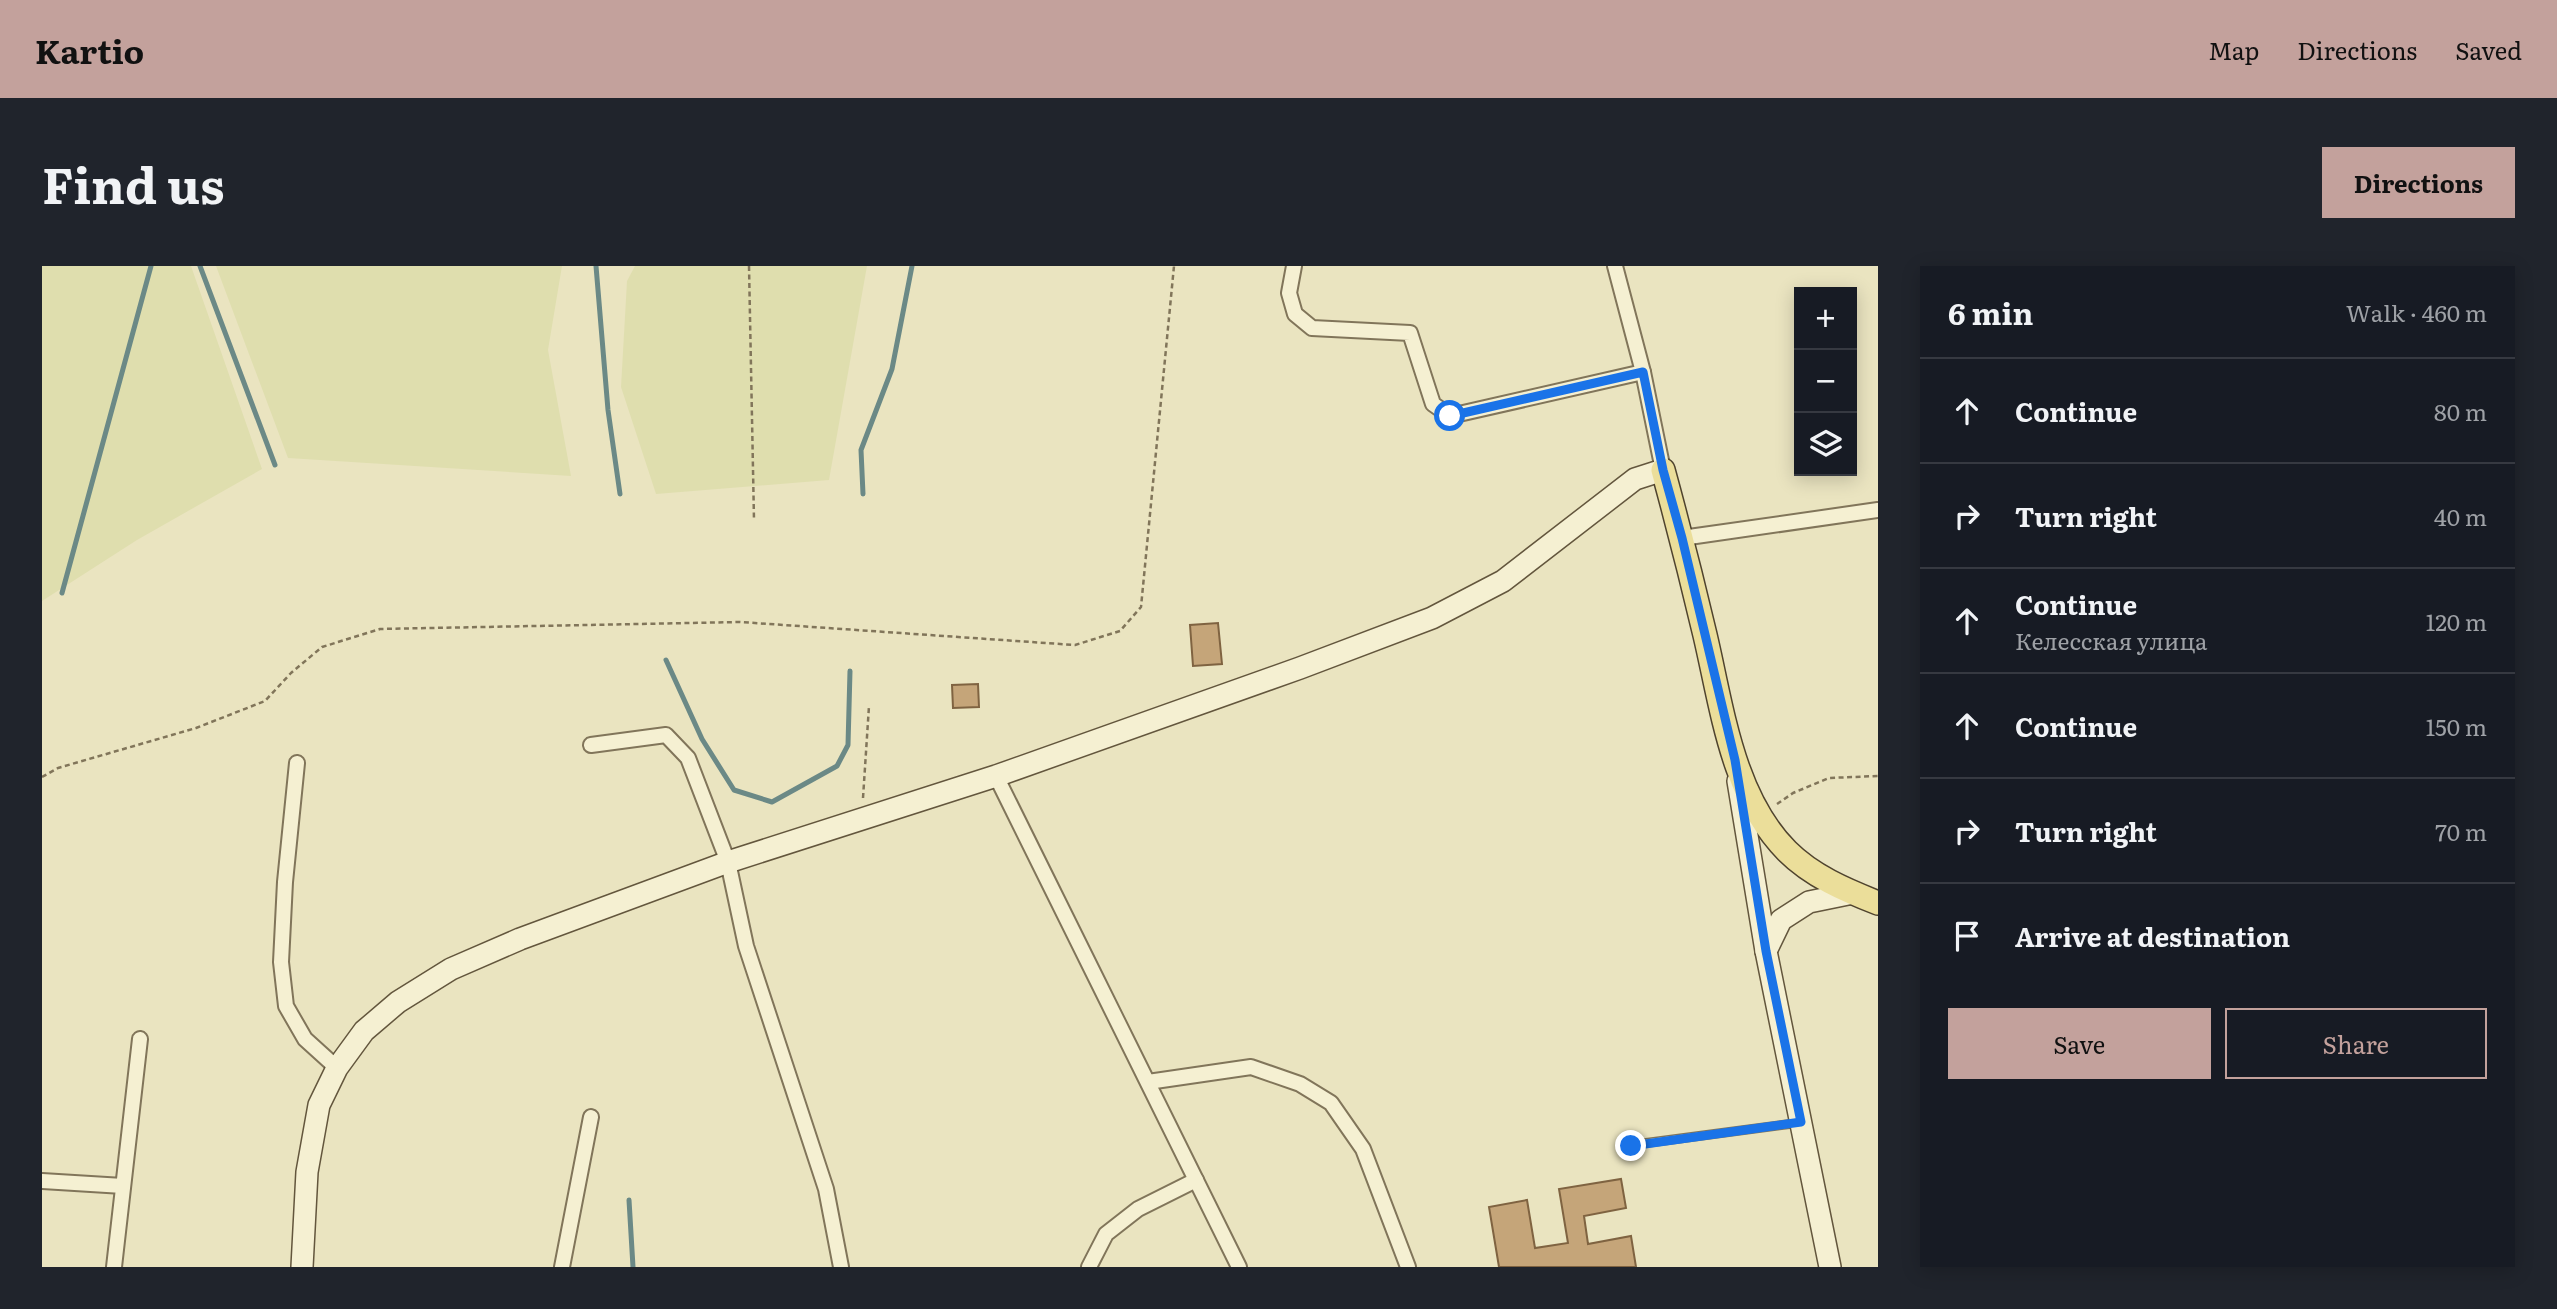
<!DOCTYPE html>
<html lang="en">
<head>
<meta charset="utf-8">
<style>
  body { margin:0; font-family:Literata,serif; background:#20242c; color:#f1f3f6 }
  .controls { position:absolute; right:21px; top:21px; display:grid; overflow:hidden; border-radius:0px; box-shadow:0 4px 18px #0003 }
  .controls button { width:63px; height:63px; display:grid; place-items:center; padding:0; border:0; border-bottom:2px solid #363941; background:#171b24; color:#f1f3f6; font:35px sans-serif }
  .stop { position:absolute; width:21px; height:21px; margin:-16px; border:5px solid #1a73e8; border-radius:50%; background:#fff }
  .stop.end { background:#1a73e8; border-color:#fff; box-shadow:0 2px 7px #0008 }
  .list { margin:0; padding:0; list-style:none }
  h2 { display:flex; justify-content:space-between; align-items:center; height:91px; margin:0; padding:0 28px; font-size:30px }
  h2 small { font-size:23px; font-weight:400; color:#9ea1a6 }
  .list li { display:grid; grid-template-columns:46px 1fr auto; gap:21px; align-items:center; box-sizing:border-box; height:105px; padding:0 28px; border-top:2px solid #363941 }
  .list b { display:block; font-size:26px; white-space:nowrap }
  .list p { margin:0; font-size:23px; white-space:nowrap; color:#9ea1a6 }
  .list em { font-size:23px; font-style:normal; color:#9ea1a6 }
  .actions { display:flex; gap:14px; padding:21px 28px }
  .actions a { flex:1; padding:16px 0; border:2px solid #c3a19c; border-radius:0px; text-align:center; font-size:24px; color:#c3a19c }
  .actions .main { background:#c3a19c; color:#111 }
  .icon { flex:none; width:38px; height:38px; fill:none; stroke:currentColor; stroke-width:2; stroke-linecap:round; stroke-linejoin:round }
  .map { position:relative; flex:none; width:1836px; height:1001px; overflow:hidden; border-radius:0px }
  header { display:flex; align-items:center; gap:42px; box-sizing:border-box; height:98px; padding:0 35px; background:#c3a19c; color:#111 }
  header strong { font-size:33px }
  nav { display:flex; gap:38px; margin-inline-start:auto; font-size:24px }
  .intro { display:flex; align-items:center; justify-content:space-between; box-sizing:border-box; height:168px; padding:0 42px }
  h1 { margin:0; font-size:49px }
  .button { padding:18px 32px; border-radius:0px; background:#c3a19c; color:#111; font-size:24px; font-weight:700 }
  main { display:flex; gap:42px; padding:0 42px }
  aside { flex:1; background:#171b24; border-radius:0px; box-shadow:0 4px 18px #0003 }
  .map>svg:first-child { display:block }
</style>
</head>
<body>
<header>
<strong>Kartio</strong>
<nav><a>Map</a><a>Directions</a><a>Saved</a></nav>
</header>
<div class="intro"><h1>Find us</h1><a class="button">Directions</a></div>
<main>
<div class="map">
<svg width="1836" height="1001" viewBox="0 0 1836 1001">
  <rect width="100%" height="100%" fill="#eae4c0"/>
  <g fill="#dfdeae">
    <path d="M0 0H149L220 203 95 274 0 335Z"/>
    <path d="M174 0H520L506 84 529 210 246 192Z"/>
    <path d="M593 0H825L787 214 614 228 579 121 585 15Z"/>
  </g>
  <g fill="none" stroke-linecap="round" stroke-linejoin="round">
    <g stroke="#6b8986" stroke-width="5">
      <path d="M158 0 233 199"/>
      <path d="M554 0 566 144 578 228"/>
      <path d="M821 228 819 184 850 103 870 0"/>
      <path d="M20 327 109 0"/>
      <path d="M624 394 660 473 692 524 730 536 795 500 806 479 808 405"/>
      <path d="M587 934 591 1001"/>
    </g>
  </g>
  <g fill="#c5a579" stroke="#7f6341" stroke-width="2">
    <path d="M1176 357 1180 398 1151 400 1148 359Z"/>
    <path d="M936 418 937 441 911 442 910 419Z"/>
    <path d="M1579 913 1584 942 1542 950 1546 978 1589 970 1594 1001H1457L1447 941 1485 934 1493 982 1526 977 1517 923Z"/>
  </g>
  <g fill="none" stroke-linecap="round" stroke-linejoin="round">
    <defs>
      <path id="lane" d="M1589 879 1755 857"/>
      <g id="street">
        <path d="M1252 0 1247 27 1253 48 1270 62 1368 67 1391 138 1408 150 1601 106"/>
        <path d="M1573 0 1601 106 1621 204"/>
        <path d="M1640 272 1836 244"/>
        <path d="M549 479 624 469 646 492 686 596 704 680 784 923 799 1001"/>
        <path d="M255 497 243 616 239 696 244 740 263 773 295 802"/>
        <path d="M954 510 1197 1001"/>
        <path d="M1106 816 1209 801 1258 818 1289 837 1321 883 1366 1001"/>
        <path d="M0 915 81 920"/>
        <path d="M72 1001 98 773"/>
        <path d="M520 1001 549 851"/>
        <path d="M1047 1001 1064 968 1096 943 1154 914"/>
      </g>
      <g id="secondary">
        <path d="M1696 515 1724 685 1788 1001"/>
        <path d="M1724 685 1739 654 1767 636 1811 627"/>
        <path d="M260 1001 265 906 277 839 295 802 322 765 356 736 409 703 478 673 686 596 954 510 1258 402 1390 352 1461 315 1593 213 1621 204"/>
      </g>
      <path id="primary" d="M1621 204C1636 259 1650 314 1663 369 1680 441 1690 530 1745 585 1770 610 1803 624 1836 637"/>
    </defs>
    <use href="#lane" stroke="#81755a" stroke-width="10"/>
    <use href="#street" stroke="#81755a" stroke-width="18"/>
    <use href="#secondary" stroke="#63563d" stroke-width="24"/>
    <use href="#primary" stroke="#4f432e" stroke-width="26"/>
    <g stroke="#81755a" stroke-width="2.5" stroke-dasharray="5 3.5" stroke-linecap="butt">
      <path d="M707 0 712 254"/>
      <path d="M0 511 16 502 154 462 223 435 249 407 280 381 338 363 698 356 1033 379 1078 365 1099 341 1132 0"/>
      <path d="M821 532 827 440"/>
      <path d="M1735 538 1751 527 1787 512 1836 510"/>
    </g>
    <use href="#lane" stroke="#f5f0d2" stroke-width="7"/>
    <use href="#street" stroke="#f5f0d2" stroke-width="14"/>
    <use href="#secondary" stroke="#f5f0d2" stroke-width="21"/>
    <use href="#primary" stroke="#ebde9a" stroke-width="23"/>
  </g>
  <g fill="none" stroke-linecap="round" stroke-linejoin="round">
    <path stroke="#1a73e8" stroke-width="9" d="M1408 150 1601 106 1621 204 1640 272 1693 494 1724 685 1759 856 1589 880"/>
  </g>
</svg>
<div class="controls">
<button>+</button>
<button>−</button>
<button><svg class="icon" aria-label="layers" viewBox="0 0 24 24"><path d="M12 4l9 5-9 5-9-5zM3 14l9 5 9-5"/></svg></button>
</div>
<div class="stop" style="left:1408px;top:150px"></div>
<div class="stop end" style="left:1589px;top:880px"></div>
</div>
<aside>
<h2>6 min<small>Walk · 460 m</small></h2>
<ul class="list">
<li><svg class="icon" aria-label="ahead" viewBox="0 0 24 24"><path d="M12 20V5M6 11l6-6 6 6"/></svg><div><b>Continue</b></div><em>80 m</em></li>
<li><svg class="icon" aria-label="right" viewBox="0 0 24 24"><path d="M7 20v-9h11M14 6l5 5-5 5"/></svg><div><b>Turn right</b></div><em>40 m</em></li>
<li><svg class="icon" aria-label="ahead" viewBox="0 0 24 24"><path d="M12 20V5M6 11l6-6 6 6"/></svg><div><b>Continue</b><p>Келесская улица</p></div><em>120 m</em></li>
<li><svg class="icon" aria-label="ahead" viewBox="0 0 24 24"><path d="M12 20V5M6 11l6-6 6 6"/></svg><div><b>Continue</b></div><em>150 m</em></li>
<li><svg class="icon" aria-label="right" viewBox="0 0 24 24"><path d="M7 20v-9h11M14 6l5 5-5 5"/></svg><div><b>Turn right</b></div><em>70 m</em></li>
<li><svg class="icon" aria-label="arrive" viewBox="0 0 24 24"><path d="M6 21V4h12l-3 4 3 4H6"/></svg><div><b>Arrive at destination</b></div></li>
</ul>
<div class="actions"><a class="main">Save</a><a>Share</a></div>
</aside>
</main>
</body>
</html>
